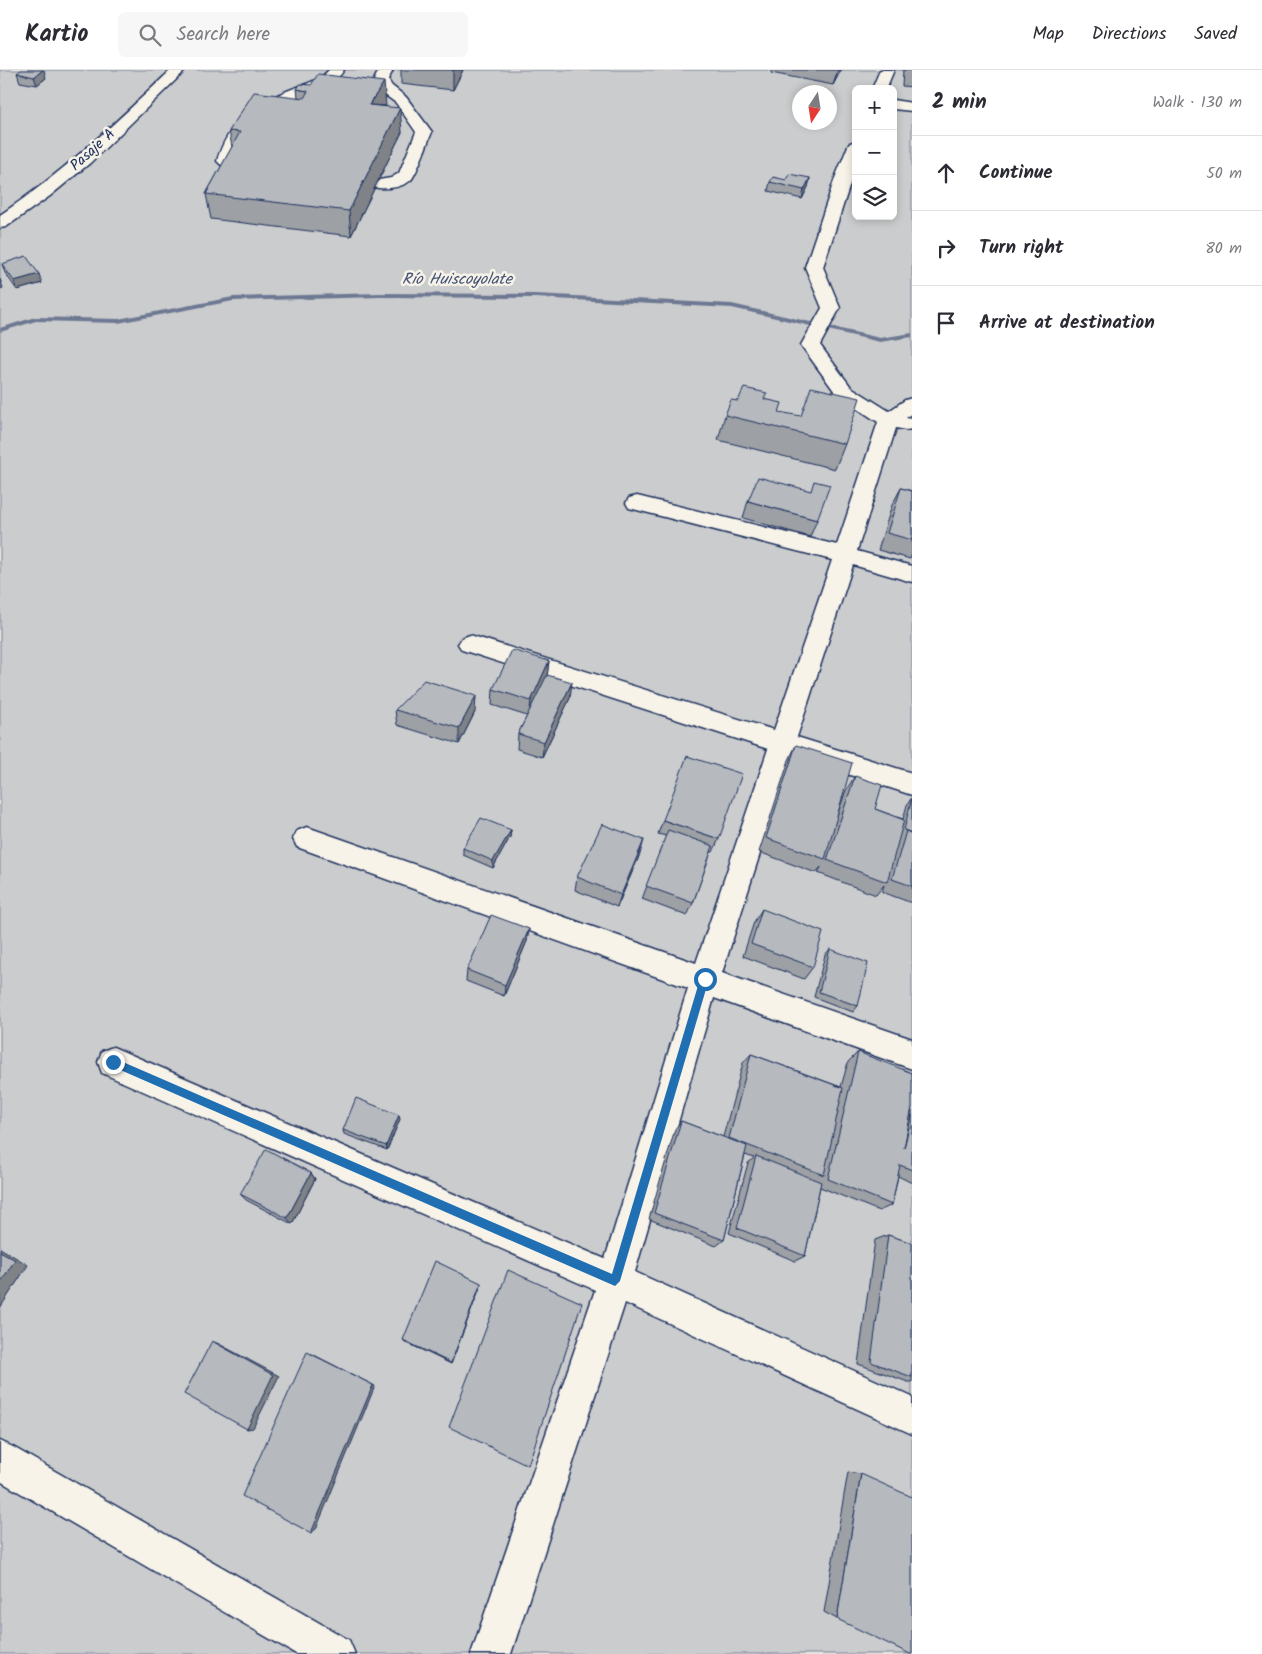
<!DOCTYPE html>
<html lang="en">
<head>
<meta charset="utf-8">
<style>
  body { margin:0; font-family:Kalam,sans-serif; background:#f7f7f7; color:#2b2b33 }
  .controls { position:absolute; right:15px; top:15px; display:grid; overflow:hidden; border-radius:8px; box-shadow:0 2px 8px #0003 }
  .controls button { width:45px; height:45px; display:grid; place-items:center; padding:0; border:0; border-bottom:1px solid #e1e1e2; background:#fff; color:#2b2b33; font:25px sans-serif }
  .compass { position:absolute; left:792px; top:15px; width:45px; height:45px; border-radius:50%; background:#fff; box-shadow:0 2px 8px #0003; rotate:192deg }
  .stop { position:absolute; width:15px; height:15px; margin:-11px; border:4px solid #1f6fb2; border-radius:50%; background:#fff }
  .stop.end { background:#1f6fb2; border-color:#fff; box-shadow:0 1px 5px #0008 }
  .list { margin:0; padding:0; list-style:none }
  h2 { display:flex; justify-content:space-between; align-items:center; height:65px; margin:0; padding:0 20px; font-size:21px }
  h2 small { font-size:16px; font-weight:400; color:#7c7c81 }
  .list li { display:grid; grid-template-columns:32px 1fr auto; gap:15px; align-items:center; box-sizing:border-box; height:75px; padding:0 20px; border-top:1px solid #e1e1e2 }
  .list b { display:block; font-size:19px; white-space:nowrap }
  .list em { font-size:16px; font-style:normal; color:#7c7c81 }
  .icon { flex:none; width:28px; height:28px; fill:none; stroke:currentColor; stroke-width:2; stroke-linecap:round; stroke-linejoin:round }
  .map { position:relative; flex:none; width:912px; height:1584px; overflow:hidden }
  header { display:flex; align-items:center; gap:30px; box-sizing:border-box; height:70px; padding:0 25px; background:#fff; border-bottom:1px solid #e1e1e2 }
  header strong { font-size:24px }
  nav { display:flex; gap:28px; margin-inline-start:auto; font-size:18px }
  .search { width:350px; height:45px; background:#f7f7f7; display:flex; align-items:center; gap:12px; box-sizing:border-box; padding:0 18px; border-radius:8px; color:#7c7c81; font-size:19px }
  main { display:flex }
  aside { flex:1; background:#fff }
  .map>svg:first-child { display:block }
</style>
</head>
<body>
<header>
<strong>Kartio</strong>
<div class="search"><svg class="icon" aria-label="search" viewBox="0 0 24 24"><circle cx="10" cy="10" r="6"/><path d="M15 15l6 6"/></svg>Search here</div>
<nav><a>Map</a><a>Directions</a><a>Saved</a></nav>
</header>
<main>
<div class="map">
<svg width="912" height="1584" viewBox="0 0 912 1584">
  <rect width="100%" height="100%" fill="#eae7e0"/>
  <filter id="ink" filterUnits="userSpaceOnUse"><feTurbulence type="fractalNoise" baseFrequency=".02" numOctaves="2"/><feDisplacementMap in="SourceGraphic" scale="10" xChannelSelector="R" yChannelSelector="G"/><feConvolveMatrix kernelMatrix="1 2 1 2 8 2 1 2 1" color-interpolation-filters="sRGB"/></filter>
  <g filter="url(#ink)">
    <path fill="#cbcccd" stroke="#737e96" fill-rule="evenodd" d="M0 0H912V1584H0ZM856 19H893V146H856ZM800 22H830V52H800Z"/>
    <g fill="none" stroke-linecap="round" stroke-linejoin="round">
      <path fill="#6d7892" fill-rule="evenodd" d="M381 223 535 224 732 234 880 268 912 263V267L880 272 732 238 535 228 381 227 233 231 118 253 36 251 0 262V258L35 247 118 249 233 227Z"/>
      <defs>
        <g id="minor">
          <path d="M171 0H186L90 93 50 126 6 157 0 158V145C63 103 116 52 171 0Z"/>
          <path d="M329 0H344C334 15 318 19 302 25 268 38 244 53 233 89L245 94 247 97 245 100C236 103 223 98 217 91 228 52 255 33 292 19 305 14 319 11 329 0Z"/>
          <path d="M379 0H393L388 10 392 16 406 27 432 62C428 71 417 104 411 110 402 118 385 120 373 117L371 114 373 111 391 108 399 103 416 62 396 33 381 22 374 10Z"/>
          <path d="M880 0H894L886 19H872Z"/>
          <path d="M893 30 912 33V41L893 39Z"/>
          <path d="M856 71V96L823 197 840 238 820 275 851 317 889 341 905 330 912 328V343L906 348 912 349V359L906 360 896 358 857 481 912 496V512L853 495 797 667 912 703V725L791 686 722 903 912 969V999L714 928 635 1202 912 1327V1364L625 1233 511 1584H471L595 1220 102 1003 98 992 102 981 113 977 605 1189 688 918 297 777 293 769 297 761 307 757 696 893 768 679 462 580 458 574 462 568 470 565 774 660 832 490 637 440 629 438 626 433 629 428 637 426 837 475 878 352 837 325 801 275 822 238 805 197 835 108 848 76 850 73Z"/>
          <path d="M0 1371 13 1377 349 1570 355 1584H296L0 1411Z"/>
        </g>
      </defs>
      <use href="#minor" stroke="#1b2f5e" stroke-width="3"/>
      <use href="#minor" fill="#f7f3e8" fill-rule="evenodd"/>
    </g>
    <g fill="#9da0a4" stroke="#1b2f5e">
      <path d="M401 0H463L453 20 401 14Z"/>
      <path d="M771 0H841L833 15 771 3Z"/>
      <path d="M903 0H912V17L902 16Z"/>
      <path d="M17 3 46 8 37 15 20 12Z"/>
      <path d="M297 19 386 36 402 62 351 166 211 149 206 124 232 77 229 61 298 27Z"/>
      <path d="M810 108 808 117 802 129 768 121 770 112Z"/>
      <path d="M2 194 42 213 17 220 5 203Z"/>
      <path d="M765 330 779 342 845 374 835 399 718 370 725 345 738 331Z"/>
      <path d="M901 418 912 421V484L910 489 878 480 892 435Z"/>
      <path d="M748 431 817 450 810 467 743 448Z"/>
      <path d="M549 591 547 606 570 628 542 687 517 679 518 664 527 646 492 635 493 619Z"/>
      <path d="M395 640 475 642 459 674 397 655Z"/>
      <path d="M796 675 837 746 846 720 855 706 875 739 903 749 907 735 912 727V833L882 822 884 815 876 825 818 803 821 797 816 803 759 782 789 690Z"/>
      <path d="M663 750 719 769 713 782H711L693 833 687 846 642 829 666 766 658 764Z"/>
      <path d="M511 760 510 767 493 798 463 785V778Z"/>
      <path d="M640 784 617 837 575 820 577 807Z"/>
      <path d="M762 839 813 897 804 909 743 886 754 852Z"/>
      <path d="M529 859 527 871 504 926 466 911 467 900Z"/>
      <path d="M830 879 858 936 853 942 814 927 825 885Z"/>
      <path d="M858 982 911 1041H912V1113L898 1106 892 1135 879 1141 820 1117 805 1186 795 1191 729 1163 748 1093 754 1088 745 1085 724 1170 716 1176 649 1149 675 1059 681 1051 723 1067 743 993 751 984 841 1017 848 992Z"/>
      <path d="M400 1049 387 1080 344 1064 343 1060Z"/>
      <path d="M311 1103 315 1109 292 1154 246 1130 240 1124Z"/>
      <path d="M888 1165 912 1173V1312H908L858 1294 875 1170Z"/>
      <path d="M480 1217 451 1294 405 1272 403 1270Z"/>
      <path d="M848 1402 861 1404 837 1549 824 1542Z"/>
    </g>
    <g fill="#7f8286" stroke="#1b2f5e">
      <path d="M43 0H44L46 8 37 15 34 7Z"/>
      <path d="M453 0H463L453 20Z"/>
      <path d="M838 0H841L833 15Z"/>
      <path d="M384 12 386 36 369 35Z"/>
      <path d="M400 38 402 62 351 166 349 141Z"/>
      <path d="M810 108 808 117 802 129 804 120Z"/>
      <path d="M39 204 42 213 17 220 14 211Z"/>
      <path d="M0 209 3 218 0 219Z"/>
      <path d="M549 591 547 607 529 646 531 631Z"/>
      <path d="M572 612 570 628 542 687 544 672Z"/>
      <path d="M476 626 475 642 459 674V658Z"/>
      <path d="M511 760 510 767 493 798V791Z"/>
      <path d="M644 770 640 784 617 837 621 825Z"/>
      <path d="M529 859 527 871 504 926 505 915Z"/>
      <path d="M399 1045 400 1049 387 1080 386 1076Z"/>
      <path d="M311 1103 315 1109 292 1154 287 1148Z"/>
      <path d="M0 1178 28 1195 0 1238Z"/>
      <path d="M481 1213 480 1217 451 1294V1293Z"/>
      <path d="M212 1271 219 1274 279 1306 253 1358 247 1359Z"/>
      <path d="M312 1284 375 1316 316 1459 311 1463Z"/>
    </g>
    <g fill="#b6babf" stroke="#1b2f5e">
      <path d="M21 0H43L34 7 17 3Z"/>
      <path d="M318 4 384 12 369 35 400 38 349 141 206 124 240 62 229 61 254 22 304 28 308 21 297 19 300 14 311 15Z"/>
      <path d="M789 104 810 108 804 120 770 112 773 107 786 110Z"/>
      <path d="M26 186 39 204 14 211 2 194Z"/>
      <path d="M811 317 860 328 845 374 725 345 731 330 738 331 744 318 767 323 764 329 782 333 779 342 801 346Z"/>
      <path d="M758 407 811 421 814 411 830 415 817 450 748 431Z"/>
      <path d="M901 418 912 421V470L887 463Z"/>
      <path d="M512 580 549 591 531 631 493 619Z"/>
      <path d="M547 605 572 612 544 672 518 664Z"/>
      <path d="M424 610 476 626 459 658 395 640Z"/>
      <path d="M796 675 852 693 825 789 766 768Z"/>
      <path d="M687 686 742 704 719 769 663 750Z"/>
      <path d="M855 706 882 715 875 739 904 750 887 812 827 790Z"/>
      <path d="M912 727V763L904 760Z"/>
      <path d="M481 748 511 760 493 791 463 778Z"/>
      <path d="M602 754 644 770 621 825 577 807Z"/>
      <path d="M668 760 713 776 693 833 646 816Z"/>
      <path d="M906 761 912 764V816L892 809Z"/>
      <path d="M762 839 823 862 813 897 751 874Z"/>
      <path d="M491 845 529 859 505 915 467 900Z"/>
      <path d="M830 879 868 893 858 936 819 922Z"/>
      <path d="M858 982 912 1003V1037L904 1078 912 1045V1100L900 1095 892 1135 828 1109Z"/>
      <path d="M751 984 843 1018 824 1105 729 1068Z"/>
      <path d="M356 1028 399 1045 386 1076 343 1060Z"/>
      <path d="M681 1051 747 1076 724 1170 654 1143Z"/>
      <path d="M266 1079 311 1103 287 1148 240 1124Z"/>
      <path d="M756 1086 821 1112 805 1186 737 1158Z"/>
      <path d="M888 1165 912 1173V1307L871 1292Z"/>
      <path d="M0 1181 15 1190 0 1213Z"/>
      <path d="M435 1191 481 1213 451 1293 403 1270Z"/>
      <path d="M508 1200 582 1233 528 1395 449 1357Z"/>
      <path d="M212 1271 273 1305 247 1359 184 1324Z"/>
      <path d="M307 1282 373 1315 311 1463 242 1426Z"/>
      <path d="M861 1404 912 1427V1584H910L837 1549Z"/>
    </g>
  </g>
  <path fill="#1f6fb2" d="M705 905 709 909 620 1211 615 1216 109 995 108 992 109 989H116L612 1204 700 909Z"/>
  <g text-anchor="middle" dominant-baseline="central" stroke-width="5" stroke-linejoin="round" paint-order="stroke">
    <g font-size="15" fill="#1b2f5e" stroke="#f7f3e8">
      <text transform="translate(93 80) rotate(-42)">Pasaje A</text>
    </g>
    <g font-size="16" font-style="italic" fill="#445378" stroke="#f7f3e8">
      <text x="457" y="209">Río Huiscoyolate</text>
    </g>
  </g>
</svg>
<div class="controls">
<button>+</button>
<button>−</button>
<button><svg class="icon" aria-label="layers" viewBox="0 0 24 24"><path d="M12 4l9 5-9 5-9-5zM3 14l9 5 9-5"/></svg></button>
</div>
<svg class="compass" viewBox="-18 -18 36 36"><path d="M0-13l5 13h-10z" fill="#e53935"/><path d="M0 13l5-13h-10z" fill="#7c7c81"/></svg>
<div class="stop" style="left:705px;top:909px"></div>
<div class="stop end" style="left:113px;top:992px"></div>
</div>
<aside>
<h2>2 min<small>Walk · 130 m</small></h2>
<ul class="list">
<li><svg class="icon" aria-label="ahead" viewBox="0 0 24 24"><path d="M12 20V5M6 11l6-6 6 6"/></svg><div><b>Continue</b></div><em>50 m</em></li>
<li><svg class="icon" aria-label="right" viewBox="0 0 24 24"><path d="M7 20v-9h11M14 6l5 5-5 5"/></svg><div><b>Turn right</b></div><em>80 m</em></li>
<li><svg class="icon" aria-label="arrive" viewBox="0 0 24 24"><path d="M6 21V4h12l-3 4 3 4H6"/></svg><div><b>Arrive at destination</b></div></li>
</ul>
</aside>
</main>
</body>
</html>
